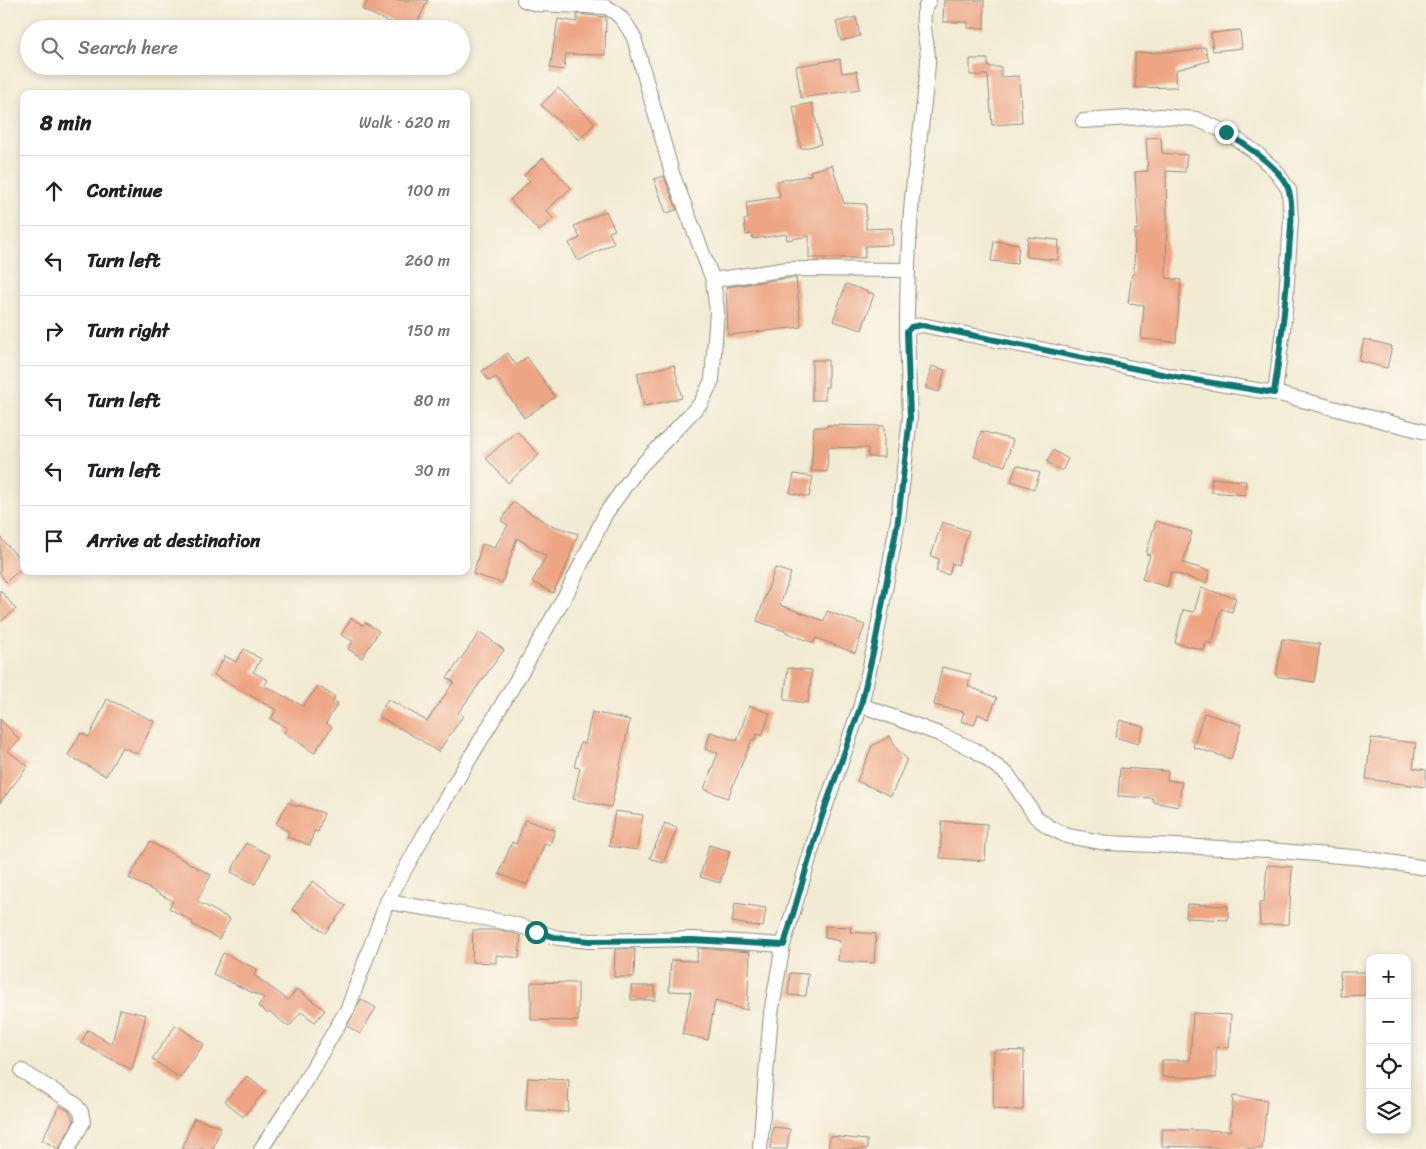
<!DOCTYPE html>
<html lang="en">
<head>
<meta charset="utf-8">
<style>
  body { margin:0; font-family:Sriracha,sans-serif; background:#f2f2f2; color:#202124 }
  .controls { position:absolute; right:15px; bottom:15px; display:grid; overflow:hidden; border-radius:10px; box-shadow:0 2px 8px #0003 }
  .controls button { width:45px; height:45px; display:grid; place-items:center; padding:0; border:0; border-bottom:1px solid #e0e0e0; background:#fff; color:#202124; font:25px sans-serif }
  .stop { position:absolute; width:15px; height:15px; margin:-11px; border:4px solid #0f766e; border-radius:50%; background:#fff }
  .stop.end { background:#0f766e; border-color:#fff; box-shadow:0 1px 5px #0008 }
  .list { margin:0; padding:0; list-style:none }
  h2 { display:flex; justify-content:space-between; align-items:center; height:65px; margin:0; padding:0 20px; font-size:21px }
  h2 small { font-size:16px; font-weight:400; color:#757577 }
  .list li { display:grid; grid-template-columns:32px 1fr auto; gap:15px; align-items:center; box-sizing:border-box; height:70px; padding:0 20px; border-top:1px solid #e0e0e0 }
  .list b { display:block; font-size:19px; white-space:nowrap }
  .list em { font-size:16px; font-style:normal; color:#757577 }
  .icon { flex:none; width:28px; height:28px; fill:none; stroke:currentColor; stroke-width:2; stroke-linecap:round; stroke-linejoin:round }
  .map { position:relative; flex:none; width:1426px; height:1149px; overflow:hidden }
  .search { position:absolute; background:#fff; box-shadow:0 2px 8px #0003; left:20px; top:20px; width:450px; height:55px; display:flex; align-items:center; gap:12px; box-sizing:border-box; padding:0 18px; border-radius:28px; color:#757577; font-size:19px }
  .panel { position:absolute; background:#fff; box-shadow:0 2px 8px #0003; left:20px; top:90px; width:450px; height:485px; border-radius:10px }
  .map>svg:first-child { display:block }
</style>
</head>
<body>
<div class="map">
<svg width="1426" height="1149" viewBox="0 0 1426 1149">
  <rect width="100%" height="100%" fill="#fbf7ec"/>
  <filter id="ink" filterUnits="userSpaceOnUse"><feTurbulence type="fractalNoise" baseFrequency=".02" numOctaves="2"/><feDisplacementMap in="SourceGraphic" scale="10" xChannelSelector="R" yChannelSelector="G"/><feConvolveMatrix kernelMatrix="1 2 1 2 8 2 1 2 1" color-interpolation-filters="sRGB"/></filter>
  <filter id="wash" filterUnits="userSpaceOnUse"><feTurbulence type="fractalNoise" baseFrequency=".0096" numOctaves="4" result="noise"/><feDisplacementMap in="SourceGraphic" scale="20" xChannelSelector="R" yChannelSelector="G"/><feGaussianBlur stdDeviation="1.12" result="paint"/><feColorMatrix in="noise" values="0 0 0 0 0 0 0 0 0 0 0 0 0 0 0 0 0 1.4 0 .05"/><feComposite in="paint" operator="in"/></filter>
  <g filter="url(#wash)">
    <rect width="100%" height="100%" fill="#f2ebd3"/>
    <g id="blocks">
      <g fill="#eda584">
        <path d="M368 0H428L414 29H404L363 10Z"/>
        <path d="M944 0H984V28H968V22H943Z"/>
        <path d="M577 14 606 17 605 55 566 54 564 70 550 68 558 19 577 22Z"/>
        <path d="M856 17 860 36 841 41 836 22Z"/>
        <path d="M1240 30 1242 48 1213 51 1211 33Z"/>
        <path d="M1205 47 1209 61 1176 70 1177 87 1135 88V53L1190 51Z"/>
        <path d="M840 59 842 73 857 71 860 89 801 98 796 66Z"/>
        <path d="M970 59H988V67H1001V77L1019 76 1022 123 992 125 988 75H970Z"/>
        <path d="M558 88 595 123 579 140 541 105Z"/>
        <path d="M812 103 821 144 801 149 793 107Z"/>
        <path d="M1161 137 1162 153 1187 155 1185 172 1166 171 1167 221 1166 278 1181 280 1176 342 1141 339 1144 305 1128 303 1132 274H1134L1135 229 1138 230 1135 172 1148 171 1146 138Z"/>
        <path d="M543 158 571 188 546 211 553 218 539 231 510 200 530 181 524 175Z"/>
        <path d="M832 165 844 203 866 204V229L892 228 893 245 865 246V258H809V236L787 240 786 234 753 239 752 234 746 235 744 220 748 219 746 202 780 197 777 181 811 175 810 171Z"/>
        <path d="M664 176 677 210 666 213 654 179Z"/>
        <path d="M606 211 615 230 609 232 614 243 578 261 569 243 580 238 574 226Z"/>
        <path d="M1028 237 1059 240 1058 260 1026 257Z"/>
        <path d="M994 241 1019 244 1017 264 991 261Z"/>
        <path d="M789 278H796L801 327 728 335 726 287Z"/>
        <path d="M846 284 874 294 862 330 833 321Z"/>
        <path d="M1364 339 1392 346 1387 368 1359 361Z"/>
        <path d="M508 353 516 365 527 357 555 397 524 418 496 377 489 381 482 371Z"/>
        <path d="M812 360H828V387H825V400H812Z"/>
        <path d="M674 365 682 398 644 406 637 373Z"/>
        <path d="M932 366 945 370 939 392 926 388Z"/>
        <path d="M827 425 884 426V457H868V448L828 447 827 472 811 471 814 427H827Z"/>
        <path d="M517 431 539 455 508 483 486 458Z"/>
        <path d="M981 431 1013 440 1005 466 974 457Z"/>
        <path d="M1053 450 1068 459 1062 471 1047 462Z"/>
        <path d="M1017 465 1040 473 1034 489 1011 481Z"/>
        <path d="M794 474 813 477 809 497 790 493Z"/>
        <path d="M1212 478 1246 481 1245 495 1211 492Z"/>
        <path d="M513 502 548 524 578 534 566 567 553 593 532 582 546 556 517 538 502 583 473 574 482 544 494 548 508 525 501 521Z"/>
        <path d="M1156 521 1192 532 1183 563 1210 571 1206 583 1171 572 1167 587 1142 579 1150 555 1146 554Z"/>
        <path d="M942 522 969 531 958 565 952 563 949 575 936 571 939 559 931 556Z"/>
        <path d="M0 537 24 564V566L6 582 0 574Z"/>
        <path d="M775 568 791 573 780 605 824 621 827 611 865 625 855 653 816 638 814 643 785 632V631L757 621Z"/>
        <path d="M1201 588 1236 598 1232 612 1221 609 1212 644 1206 642 1204 650 1175 643 1183 610 1194 612Z"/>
        <path d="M0 590 16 609 0 622Z"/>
        <path d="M351 618 363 625 365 622 379 631 362 658 348 649 353 641 341 635Z"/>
        <path d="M480 632 504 650 458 713 463 716 438 752 419 739 378 716 388 699 427 721 454 682 447 678Z"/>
        <path d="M1282 639 1320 644 1314 682 1276 676Z"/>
        <path d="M244 649 261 659 253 672 268 680 264 686 303 706 318 686 335 697 333 701 338 703 326 723 332 727 314 753 284 732 287 728 271 719 276 710 214 675 225 656 236 662Z"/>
        <path d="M942 667 971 674 968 686 997 698 988 719 978 714 974 725 961 721 964 712 934 705Z"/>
        <path d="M788 668 812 670 808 703 784 700Z"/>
        <path d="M107 699 154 721 138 754 122 747 106 776 68 755 81 733 89 737Z"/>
        <path d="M749 706 770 713 762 736 757 734 755 740 752 739 728 798 704 789 718 753 705 749 711 732 737 741Z"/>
        <path d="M592 712 630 720 611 807 573 799 580 768 574 767 580 743 585 744Z"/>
        <path d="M1204 713 1242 725 1231 759 1193 747Z"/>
        <path d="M0 719 20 740 8 751 28 766 0 803Z"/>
        <path d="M1120 720 1144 727 1138 744 1115 737Z"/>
        <path d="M890 736 896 748 907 759 891 796 857 781 872 746Z"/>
        <path d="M1371 738 1416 743 1413 768 1426 770V787L1366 779Z"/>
        <path d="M1120 768 1168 771 1167 780 1182 782 1178 807 1153 802V798L1118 796Z"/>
        <path d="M288 802 297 807 298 805 324 813 318 832 314 831 310 845 287 837 289 832 276 824Z"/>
        <path d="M615 811 643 815 637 850 609 846Z"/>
        <path d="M525 820 555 830 550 845 545 843 527 885 499 874 512 842 516 844Z"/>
        <path d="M942 821 987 824 985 861 940 858Z"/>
        <path d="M665 823 677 828 663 863 650 858Z"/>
        <path d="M150 842 211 875 197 901 230 919 219 939 192 924 193 922 169 908 173 901 129 878Z"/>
        <path d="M246 843 270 855 255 884 231 872Z"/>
        <path d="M709 845 730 851 720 883 700 877Z"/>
        <path d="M1267 865 1292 867 1289 924 1260 925 1259 903 1264 902Z"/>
        <path d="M313 881 346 906 325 933 292 909Z"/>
        <path d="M735 903 766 908 763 927 732 922Z"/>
        <path d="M1187 904 1228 906V920L1186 918Z"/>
        <path d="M825 926 851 927 850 932 876 934 874 963 838 961 840 941 825 938Z"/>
        <path d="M473 930H501L521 936 519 958 496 955V963L472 962Z"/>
        <path d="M698 948 750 952 747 1010 715 1001 708 1040 682 1034 691 992 669 991 671 960 697 961Z"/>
        <path d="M615 949H635L634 977H614Z"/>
        <path d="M223 953 257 969 254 975 288 1000 297 989 325 1010 315 1022 301 1012 289 1027 270 1012 268 1014 258 1006 264 998 213 974Z"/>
        <path d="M1340 972H1370V995L1341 996Z"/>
        <path d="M790 973 808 974 806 996 788 995Z"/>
        <path d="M531 982 578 983V1021L531 1020Z"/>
        <rect x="631" y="986" width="24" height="14"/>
        <path d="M361 999 376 1008 360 1034 347 1026Z"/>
        <path d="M120 1009 146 1015 132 1070 81 1043 88 1030 112 1044Z"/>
        <path d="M1193 1013 1231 1015 1229 1048 1216 1047V1078L1162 1077V1060H1190Z"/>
        <path d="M176 1025 204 1044 180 1078 152 1059Z"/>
        <path d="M994 1050 1024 1051 1023 1110 993 1109Z"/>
        <path d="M247 1076 265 1091 243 1117 225 1101Z"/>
        <path d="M528 1078 569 1080 568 1112 526 1110Z"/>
        <path d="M1233 1096 1267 1100 1262 1149 1162 1146V1129L1230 1131Z"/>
        <path d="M59 1106 69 1111 74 1121 59 1149 42 1140Z"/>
        <path d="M194 1118 221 1127 213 1149H182Z"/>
        <path d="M773 1127 790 1129 787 1149H770Z"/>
        <path d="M830 1136 867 1140V1149H828Z"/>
      </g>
    </g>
  </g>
  <g filter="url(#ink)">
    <use href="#blocks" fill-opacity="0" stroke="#8e8b7f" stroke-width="1"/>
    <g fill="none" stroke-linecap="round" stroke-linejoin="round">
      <defs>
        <g id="street">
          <path d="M1083 121 1161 116 1196 119 1226 132 1254 151 1275 170 1289 190 1291 219 1285 313 1275 393"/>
          <path d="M713 280 788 269 907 270"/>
          <path d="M907 333C907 282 908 231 914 180 919 141 925 103 928 63 929 42 917 19 929 0"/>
          <path d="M861 705 939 734 975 750 1008 775 1036 817 1049 827 1067 836 1107 843 1268 850 1364 858 1426 868"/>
          <path d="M387 902 451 912 514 924 558 938 590 941 693 939 783 945"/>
          <path d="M22 1071 75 1104 81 1112 83 1122 68 1149"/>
          <path d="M261 1149 298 1093 348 1008 387 902 424 835 522 671 569 589 606 513 636 471 701 403 712 380 717 311 713 280 672 173 634 38C627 25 621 14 606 7L537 4 524 0"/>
          <path d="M760 1149 771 1013 783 945 820 822 861 705 875 644 898 520 910 418 907 333 911 327 922 325 1177 377 1275 393 1426 432"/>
        </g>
      </defs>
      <use href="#street" stroke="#8e8b7f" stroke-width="16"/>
      <use href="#street" stroke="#fff" stroke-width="14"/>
    </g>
  </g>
  <g fill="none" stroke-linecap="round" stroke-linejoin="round" filter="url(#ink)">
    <path stroke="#0f766e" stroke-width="6" d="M536 932 558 938 590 941 693 940 784 945 820 822 861 705 875 644 898 520 910 418 907 332 911 327 922 325 1176 377 1274 393C1281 346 1286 299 1289 252 1290 233 1294 211 1289 191 1283 169 1245 145 1226 132"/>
  </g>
</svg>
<div class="controls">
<button>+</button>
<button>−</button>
<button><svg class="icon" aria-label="locate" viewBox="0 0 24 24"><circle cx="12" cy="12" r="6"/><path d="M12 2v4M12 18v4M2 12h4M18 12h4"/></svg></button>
<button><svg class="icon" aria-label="layers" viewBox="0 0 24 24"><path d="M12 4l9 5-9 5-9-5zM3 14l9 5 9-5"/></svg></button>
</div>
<div class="stop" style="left:536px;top:932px"></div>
<div class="stop end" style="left:1226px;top:132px"></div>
<div class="search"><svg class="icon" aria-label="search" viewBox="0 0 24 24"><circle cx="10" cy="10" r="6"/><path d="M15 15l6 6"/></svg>Search here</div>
<section class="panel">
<h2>8 min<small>Walk · 620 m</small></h2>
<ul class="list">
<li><svg class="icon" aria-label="ahead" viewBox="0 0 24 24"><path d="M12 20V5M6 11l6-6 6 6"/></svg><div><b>Continue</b></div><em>100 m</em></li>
<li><svg class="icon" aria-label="left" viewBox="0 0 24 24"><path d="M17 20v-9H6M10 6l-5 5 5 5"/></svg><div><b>Turn left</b></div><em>260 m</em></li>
<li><svg class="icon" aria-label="right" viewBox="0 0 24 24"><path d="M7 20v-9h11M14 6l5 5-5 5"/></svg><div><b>Turn right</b></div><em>150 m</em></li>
<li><svg class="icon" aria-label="left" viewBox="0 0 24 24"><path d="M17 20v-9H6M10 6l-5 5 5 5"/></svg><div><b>Turn left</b></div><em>80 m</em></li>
<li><svg class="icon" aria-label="left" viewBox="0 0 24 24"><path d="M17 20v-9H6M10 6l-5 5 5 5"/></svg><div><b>Turn left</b></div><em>30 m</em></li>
<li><svg class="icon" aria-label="arrive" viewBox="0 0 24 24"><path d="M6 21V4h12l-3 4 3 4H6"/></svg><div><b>Arrive at destination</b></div></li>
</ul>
</section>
</div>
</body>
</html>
